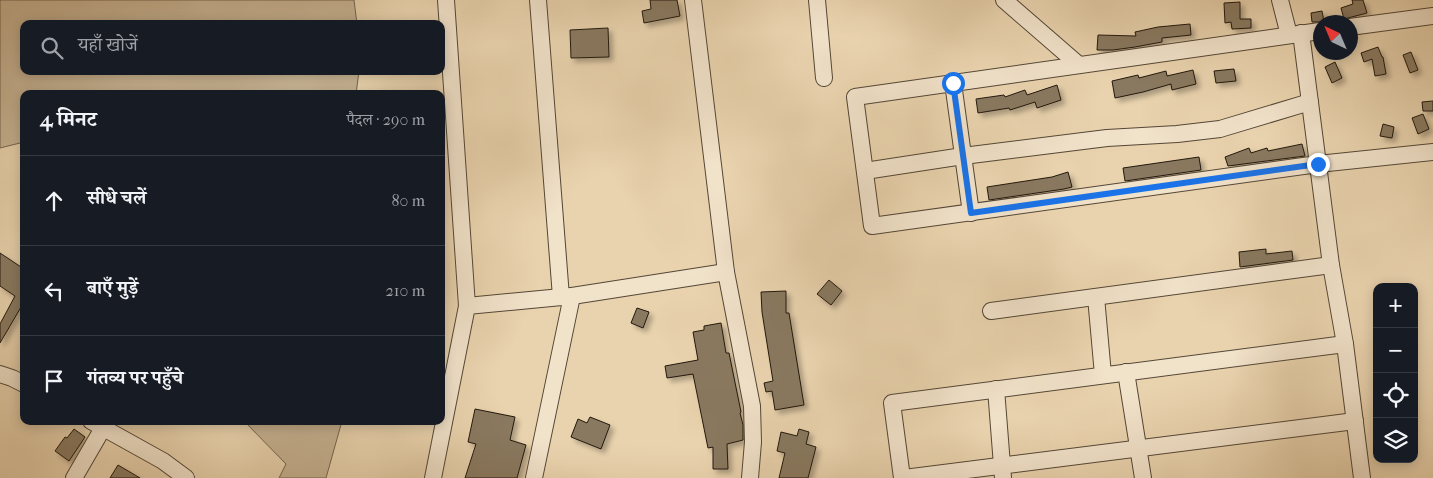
<!DOCTYPE html>
<html lang="hi">
<head>
<meta charset="utf-8">
<style>
  body { margin:0; font-family:"IM FELL French Canon","Noto Serif Devanagari",serif; background:#242831; color:#f1f3f6 }
  .controls { position:absolute; right:15px; bottom:15px; display:grid; overflow:hidden; border-radius:10px; box-shadow:0 2px 12px #0003 }
  .controls button { width:45px; height:45px; display:grid; place-items:center; padding:0; border:0; border-bottom:1px solid #363941; background:#171b24; color:#f1f3f6; font:25px sans-serif }
  .compass { position:absolute; left:1313px; top:15px; width:45px; height:45px; border-radius:50%; background:#171b24; box-shadow:0 2px 12px #0003; rotate:316deg }
  .stop { position:absolute; width:15px; height:15px; margin:-11px; border:4px solid #1a73e8; border-radius:50%; background:#fff }
  .stop.end { background:#1a73e8; border-color:#fff; box-shadow:0 1px 5px #0008 }
  .list { margin:0; padding:0; list-style:none }
  h2 { display:flex; justify-content:space-between; align-items:center; height:65px; margin:0; padding:0 20px; font-size:21px }
  h2 small { font-size:16px; font-weight:400; color:#9ea1a6 }
  .list li { display:grid; grid-template-columns:32px 1fr auto; gap:15px; align-items:center; box-sizing:border-box; height:90px; padding:0 20px; border-top:1px solid #363941 }
  .list b { display:block; font-size:19px; white-space:nowrap }
  .list em { font-size:16px; font-style:normal; color:#9ea1a6 }
  .icon { flex:none; width:28px; height:28px; fill:none; stroke:currentColor; stroke-width:2; stroke-linecap:round; stroke-linejoin:round }
  .map { position:relative; flex:none; width:1433px; height:478px; overflow:hidden }
  .search { position:absolute; background:#171b24; box-shadow:0 2px 12px #0003; left:20px; top:20px; width:425px; height:55px; display:flex; align-items:center; gap:12px; box-sizing:border-box; padding:0 18px; border-radius:10px; color:#9ea1a6; font-size:19px }
  .panel { position:absolute; background:#171b24; box-shadow:0 2px 12px #0003; left:20px; top:90px; width:425px; height:335px; border-radius:10px }
  .map>svg:first-child { display:block }
</style>
</head>
<body>
<div class="map">
<svg width="1433" height="478" viewBox="0 0 1433 478">
  <defs>
    <filter id="shadow"><feDropShadow dx="4" dy="4" stdDeviation="2.5" flood-color="#0004"/></filter>
  </defs>
  <rect width="100%" height="100%" fill="#e9d3ae"/>
  <filter id="stains"><feTurbulence type="fractalNoise" baseFrequency=".004" numOctaves="4"/><feColorMatrix values="0 0 0 0 .2 0 0 0 0 .09 0 0 0 0 .02 0 0 0 .5 -.17"/></filter>
  <radialGradient id="worn" r=".72"><stop offset=".6" stop-color="#630" stop-opacity="0"/><stop offset="1" stop-color="#630" stop-opacity=".3"/></radialGradient>
  <g fill="#c7b393" stroke="#746650">
    <path d="M0 0H354L357 24H24V71H359L356 94H24V142L0 148Z"/>
    <path d="M244 421H342L326 478H279L286 464Z"/>
  </g>
  <g fill="#897961" stroke="#22180e" filter="url(#shadow)">
    <path d="M650 0H677L680 16 644 23 642 11 651 9Z"/>
    <path d="M1352 0H1363L1367 13 1344 19 1341 8 1353 4Z"/>
    <path d="M1240 2V19H1251V28L1232 29 1231 22 1225 23 1224 3Z"/>
    <path d="M1322 11 1324 22H1312L1311 13Z"/>
    <path d="M1190 24 1191 35 1162 38V42L1135 47 1113 50H1097L1098 35 1136 36 1135 32 1158 27Z"/>
    <path d="M608 28 609 57 571 58 570 30Z"/>
    <path d="M1378 47 1382 57H1383L1386 74 1375 76 1372 59 1364 62 1361 53Z"/>
    <path d="M1411 52 1418 70 1410 73 1403 55Z"/>
    <path d="M1335 62 1342 78 1332 83 1325 67Z"/>
    <path d="M1234 69 1236 81 1216 83 1214 71Z"/>
    <path d="M1193 70 1196 84 1172 90 1171 84 1143 92 1115 98 1112 81 1138 75 1139 78 1166 71 1167 76Z"/>
    <path d="M1057 85 1061 100 1037 108 1035 102 1010 110 1009 108 978 113 976 99 1004 95 1005 97 1025 90 1027 95Z"/>
    <path d="M1433 101V111H1423L1422 102Z"/>
    <path d="M1423 114 1429 129 1418 134 1412 118Z"/>
    <path d="M1383 124 1394 127 1392 138 1380 136Z"/>
    <path d="M1302 144 1305 156 1228 166 1225 157 1249 148 1251 153 1267 148 1268 151Z"/>
    <path d="M1199 157 1201 170 1125 181 1123 168Z"/>
    <path d="M1068 172 1072 187 1064 189 989 200 987 187 1052 177Z"/>
    <path d="M1266 249V254L1292 251 1293 260 1240 267 1239 252Z"/>
    <path d="M0 253 24 269V302L0 343V324L15 296 0 286Z"/>
    <path d="M829 280 842 291 831 305 817 294Z"/>
    <path d="M786 291V313H789L804 405 775 410 772 391 766 392 764 383 773 381 762 312 761 292Z"/>
    <path d="M637 308 649 312 643 328 631 323Z"/>
    <path d="M721 323 726 353H729L741 412 740 413 743 425V440L727 444 728 469H713V447L708 448 693 374 667 378 665 366 698 360 693 332 704 330V326Z"/>
    <path d="M475 409 515 417 510 440 526 445 517 478H465L476 444 468 442Z"/>
    <path d="M590 417 610 425 601 449 571 437 578 419 587 423Z"/>
    <path d="M74 429 85 437 69 461 55 451 65 437 67 438Z"/>
    <path d="M799 429 809 432 806 444 816 447 808 478H779L785 453 777 451 781 432 797 436Z"/>
    <path d="M118 465 140 478H110Z"/>
  </g>
  <g fill="none" stroke-linecap="round" stroke-linejoin="round">
    <defs>
      <g id="minor">
        <path d="M446 0 467 306"/>
        <path d="M538 0 561 297"/>
        <path d="M693 0 726 272"/>
        <path d="M817 0 824 78"/>
        <path d="M1004 0 1079 65"/>
        <path d="M1280 0 1289 35"/>
        <path d="M1350 27 1433 16"/>
        <path d="M1320 31 855 97 872 226 1318 164 1433 152"/>
        <path d="M1301 33 1331 265 1345 344 1362 478"/>
        <path d="M953 83 971 213"/>
        <path d="M865 171 963 156 1107 138 1177 134 1220 129 1310 102"/>
        <path d="M572 296 726 272 752 406 753 442 750 478"/>
        <path d="M1096 297 1103 375"/>
        <path d="M991 311 1331 265"/>
        <path d="M1126 372 1143 478"/>
        <path d="M0 374 12 378 24 384"/>
        <path d="M996 389 1003 478"/>
        <path d="M91 421 163 461 186 478"/>
        <path d="M74 478 103 428"/>
        <path d="M433 478 467 306 572 296 534 478"/>
        <path d="M902 478 892 403 1345 344"/>
        <path d="M904 478 1355 421"/>
      </g>
    </defs>
    <use href="#minor" stroke="#544736" stroke-width="18"/>
    <use href="#minor" stroke="#f1e2ca" stroke-width="16"/>
  </g>
  <g fill="none" stroke-linecap="round" stroke-linejoin="round">
    <path stroke="#1a73e8" stroke-width="6" d="M953 83 971 213 1318 164"/>
  </g>
  <rect width="100%" height="100%" filter="url(#stains)"/>
  <rect width="100%" height="100%" fill="url(#worn)"/>
</svg>
<div class="controls">
<button>+</button>
<button>−</button>
<button><svg class="icon" aria-label="locate" viewBox="0 0 24 24"><circle cx="12" cy="12" r="6"/><path d="M12 2v4M12 18v4M2 12h4M18 12h4"/></svg></button>
<button><svg class="icon" aria-label="layers" viewBox="0 0 24 24"><path d="M12 4l9 5-9 5-9-5zM3 14l9 5 9-5"/></svg></button>
</div>
<svg class="compass" viewBox="-18 -18 36 36"><path d="M0-13l5 13h-10z" fill="#e53935"/><path d="M0 13l5-13h-10z" fill="#9ea1a6"/></svg>
<div class="stop" style="left:953px;top:83px"></div>
<div class="stop end" style="left:1318px;top:164px"></div>
<div class="search"><svg class="icon" aria-label="search" viewBox="0 0 24 24"><circle cx="10" cy="10" r="6"/><path d="M15 15l6 6"/></svg>यहाँ खोजें</div>
<section class="panel">
<h2>4 मिनट<small>पैदल · 290 m</small></h2>
<ul class="list">
<li><svg class="icon" aria-label="ahead" viewBox="0 0 24 24"><path d="M12 20V5M6 11l6-6 6 6"/></svg><div><b>सीधे चलें</b></div><em>80 m</em></li>
<li><svg class="icon" aria-label="left" viewBox="0 0 24 24"><path d="M17 20v-9H6M10 6l-5 5 5 5"/></svg><div><b>बाएँ मुड़ें</b></div><em>210 m</em></li>
<li><svg class="icon" aria-label="arrive" viewBox="0 0 24 24"><path d="M6 21V4h12l-3 4 3 4H6"/></svg><div><b>गंतव्य पर पहुँचे</b></div></li>
</ul>
</section>
</div>
</body>
</html>
